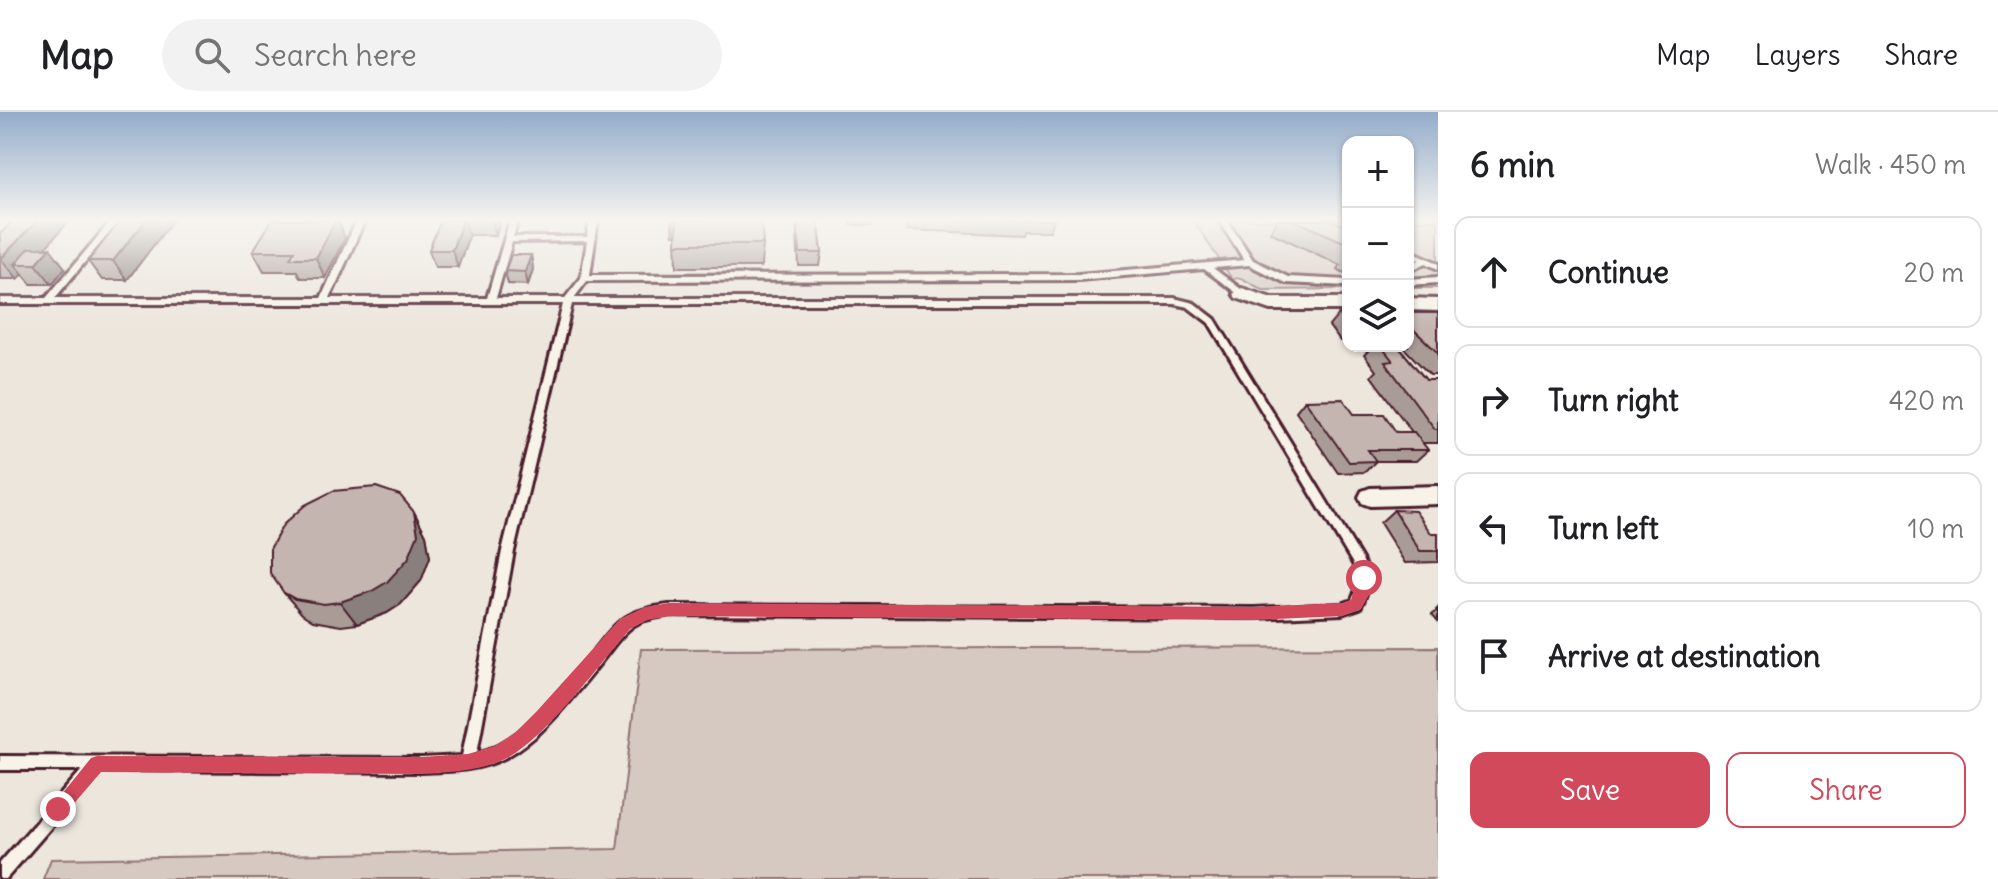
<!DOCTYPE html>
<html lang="en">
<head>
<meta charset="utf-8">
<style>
  body { margin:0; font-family:Delius,sans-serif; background:#f2f2f2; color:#202124 }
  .controls { position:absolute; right:24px; top:24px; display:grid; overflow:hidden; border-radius:16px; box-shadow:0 2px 6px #0004 }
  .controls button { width:72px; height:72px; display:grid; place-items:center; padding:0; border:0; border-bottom:2px solid #e0e0e0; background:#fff; color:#202124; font:40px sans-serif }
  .stop { position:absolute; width:24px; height:24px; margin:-18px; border:6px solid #d1495b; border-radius:50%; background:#fff }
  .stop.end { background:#d1495b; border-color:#fff; box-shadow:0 2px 8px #0008 }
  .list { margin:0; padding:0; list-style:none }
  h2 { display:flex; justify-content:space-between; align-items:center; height:104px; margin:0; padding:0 32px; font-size:34px }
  h2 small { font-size:26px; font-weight:400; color:#757577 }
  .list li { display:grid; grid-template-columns:52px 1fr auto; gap:24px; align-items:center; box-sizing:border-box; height:112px; margin:0 16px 16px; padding:0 16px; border:2px solid #e0e0e0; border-radius:16px }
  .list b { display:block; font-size:30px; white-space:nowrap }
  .list em { font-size:26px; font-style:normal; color:#757577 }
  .actions { display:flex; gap:16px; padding:24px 32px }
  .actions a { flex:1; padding:18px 0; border:2px solid #d1495b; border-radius:16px; text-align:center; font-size:28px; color:#d1495b }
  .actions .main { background:#d1495b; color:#fff }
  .icon { flex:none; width:44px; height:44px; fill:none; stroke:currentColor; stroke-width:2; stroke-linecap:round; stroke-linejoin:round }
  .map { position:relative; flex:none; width:1438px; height:767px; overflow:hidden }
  header { display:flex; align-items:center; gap:48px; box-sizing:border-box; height:112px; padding:0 40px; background:#fff; border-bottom:2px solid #e0e0e0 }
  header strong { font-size:38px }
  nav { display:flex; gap:44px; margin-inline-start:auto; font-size:28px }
  .search { width:560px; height:72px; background:#f2f2f2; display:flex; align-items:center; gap:20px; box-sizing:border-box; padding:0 28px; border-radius:44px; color:#757577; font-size:30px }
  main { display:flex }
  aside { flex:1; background:#fff }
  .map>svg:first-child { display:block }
</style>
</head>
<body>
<header>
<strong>Map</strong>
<div class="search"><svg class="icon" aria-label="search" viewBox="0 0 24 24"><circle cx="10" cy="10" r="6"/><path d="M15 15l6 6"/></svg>Search here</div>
<nav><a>Map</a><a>Layers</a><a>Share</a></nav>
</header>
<main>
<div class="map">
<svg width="1438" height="767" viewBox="0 0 1438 767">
  <rect width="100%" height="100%" fill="#ece6dd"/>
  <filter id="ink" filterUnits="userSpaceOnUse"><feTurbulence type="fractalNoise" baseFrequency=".0125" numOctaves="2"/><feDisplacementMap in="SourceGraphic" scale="16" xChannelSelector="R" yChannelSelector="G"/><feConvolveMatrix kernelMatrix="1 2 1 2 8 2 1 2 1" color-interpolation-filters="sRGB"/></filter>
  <g filter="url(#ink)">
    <g fill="#d5c9c2" stroke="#907476" stroke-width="2">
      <path d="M1193 108H1348V177L1263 178 1241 166 1232 167Z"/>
      <rect x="1408" y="108" width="30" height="68"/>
      <path d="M1438 535V767H43L51 747 617 737 641 537Z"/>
    </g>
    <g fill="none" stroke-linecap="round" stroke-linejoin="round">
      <defs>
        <g id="service">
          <path d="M112 108H120L55 186H321L357 108H365L330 186H487L510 108H518L513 125H587L590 108H598L590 163 1078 162 1244 148 1219 108H1227L1253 148 1288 165 1348 168V174L1286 171 1249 153 1213 156 1245 180 1246 182 1242 185 1204 157 1078 168 587 169 574 186H1174L1194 191 1215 207 1362 447C1370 465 1370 478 1360 496L1342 502 1255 506 669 503C655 506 640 507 629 517 618 526 610 539 601 550 574 583 545 624 506 645 480 659 450 659 422 660L101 658 6 767H0V751L82 658H0V644L422 646 462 644 502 439 563 192H0V186H46ZM587 129 581 166 565 186H496L512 130ZM572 192H1174L1188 195 1209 211 1353 452C1358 465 1358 475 1352 488L1342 492 1255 496 669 493C653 495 636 498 622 508 611 515 602 530 593 540 563 576 523 631 477 641L514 439Z"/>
          <path d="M1408 137 1438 151V157L1426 151 1408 160V154L1419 148 1408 142Z"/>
          <path d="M1438 165V171L1408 173V167Z"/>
        </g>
        <g id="minor">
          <path d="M1242 176 1272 186H1348V198H1271L1236 186 1233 182Z"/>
          <path d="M1408 186 1438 187V199L1408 198Z"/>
          <path d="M1438 374V392L1370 394 1362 391 1359 385 1362 379 1370 376Z"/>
        </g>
      </defs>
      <use href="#service" stroke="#4a1f2b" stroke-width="6"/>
      <use href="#minor" stroke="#4a1f2b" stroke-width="6"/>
      <use href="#service" fill="#f7f3e8" fill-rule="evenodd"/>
      <use href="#minor" fill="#f7f3e8" fill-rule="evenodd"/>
    </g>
    <g fill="#a99c97" stroke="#4a1f2b" stroke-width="2">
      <path d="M14 108H70L45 136 65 156 52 172H31L23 162 18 167H0V122Z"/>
      <path d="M121 108 127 168H102L88 149Z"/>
      <path d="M441 108H500L496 123H469L458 155H435L429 138Z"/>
      <path d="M672 108H761L763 132 761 155H677L676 123H673Z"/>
      <path d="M796 108H818L822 141 820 154H799Z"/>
      <path d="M850 108H873L872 113H851Z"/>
      <path d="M905 108H1054L1050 119H1023L1022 123 907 118Z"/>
      <path d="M1278 108H1331L1348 115V163L1337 157 1340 153 1270 120Z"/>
      <path d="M345 126 325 166H300L297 159H264L253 139Z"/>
      <path d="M531 143 533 157 528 173 508 172 505 159Z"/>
      <path d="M1408 201H1438V263H1430L1402 234H1408Z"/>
      <path d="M1339 202H1348V229H1340L1329 214Z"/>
      <path d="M1373 234H1398L1426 268H1438V331H1422L1428 338 1416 349H1376L1365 360 1338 361 1296 299 1305 288 1354 302 1396 320H1412L1371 264 1376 259 1364 243Z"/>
      <path d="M1394 398 1431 421H1438V450L1405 451 1380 411Z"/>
      <path d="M414 400 426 423 430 445 421 469 401 492 387 501 357 512 341 514 313 509 302 502 284 481Z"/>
      <path d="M1438 496V510L1432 503 1437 499 1436 498Z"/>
    </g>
    <g fill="#897f7b" stroke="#4a1f2b" stroke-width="2">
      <path d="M38 108H70L31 152H15L23 162 18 167 1 147Z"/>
      <path d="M146 108H173L127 168 113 149Z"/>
      <path d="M336 108H338L345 126 325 166 316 146Z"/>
      <path d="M463 108H464L469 123 458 155 452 138Z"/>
      <path d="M492 108H500L496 123Z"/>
      <path d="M672 108H678L679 122 673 123Z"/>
      <path d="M50 136 65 156 52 172 36 152Z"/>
      <path d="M531 143 533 157 528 173 525 160Z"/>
      <path d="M414 400 426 423 430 445 421 469 401 492 387 501 357 512 340 490Z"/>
    </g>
    <g fill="#c4b5b0" stroke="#4a1f2b" stroke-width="2">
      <path d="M14 108H38L0 147V122Z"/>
      <path d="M121 108H146L113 149H88Z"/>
      <path d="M272 108H336L316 146H290L294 139H253Z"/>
      <path d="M441 108H463L452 138H429Z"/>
      <path d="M677 108H761L763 132H676Z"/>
      <path d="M797 108H818L822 141H800Z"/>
      <path d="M993 108H1026V109Z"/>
      <path d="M1294 108H1331L1348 115V132Z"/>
      <path d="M29 136H50L36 152H15Z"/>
      <path d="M511 143H531L525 160 505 159Z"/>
      <path d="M1408 201H1438V241L1408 212Z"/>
      <path d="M1339 202H1348V214Z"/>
      <path d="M1381 234H1398L1426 268H1438V317H1435L1385 250 1393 249Z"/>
      <path d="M1343 287 1354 302H1384L1396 320H1414L1428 338H1368L1376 349 1349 350 1305 288Z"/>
      <path d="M376 375 400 383 414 400 418 422 408 447 387 470 372 479 340 490 324 492 295 487 284 481 270 461V437L283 413 305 393 333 379Z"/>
      <path d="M1394 398 1415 399 1431 421H1438V439H1420Z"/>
    </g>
  </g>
  <linearGradient id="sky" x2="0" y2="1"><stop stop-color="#93acca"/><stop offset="0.5" stop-color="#f6f4f0"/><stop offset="1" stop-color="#f6f4f0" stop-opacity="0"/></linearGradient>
  <rect width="1438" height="216" fill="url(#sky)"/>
  <path fill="#d1495b" d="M1364 460 1371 466 1370 481 1361 497 1342 504 1255 508 669 504 647 508 630 517C599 552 543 631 501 649 476 659 449 660 422 662L101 660 64 703 58 705 52 703 50 697 91 646 97 644 422 645 468 642 495 634 515 621 537 599 620 507 645 495 669 491 1255 495 1342 491 1351 488 1357 466Z"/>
</svg>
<div class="controls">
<button>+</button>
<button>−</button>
<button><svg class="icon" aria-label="layers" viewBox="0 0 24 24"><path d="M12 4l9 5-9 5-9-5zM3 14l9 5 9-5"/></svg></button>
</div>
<div class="stop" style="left:1364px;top:466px"></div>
<div class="stop end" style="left:58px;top:697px"></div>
</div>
<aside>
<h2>6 min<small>Walk · 450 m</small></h2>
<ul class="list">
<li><svg class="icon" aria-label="ahead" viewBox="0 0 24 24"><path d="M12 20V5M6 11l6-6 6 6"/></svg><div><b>Continue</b></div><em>20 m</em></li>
<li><svg class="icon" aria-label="right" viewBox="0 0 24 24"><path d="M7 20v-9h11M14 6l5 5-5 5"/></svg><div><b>Turn right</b></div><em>420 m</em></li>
<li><svg class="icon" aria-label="left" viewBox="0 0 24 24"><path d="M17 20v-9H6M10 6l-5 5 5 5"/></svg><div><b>Turn left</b></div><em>10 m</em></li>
<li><svg class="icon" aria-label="arrive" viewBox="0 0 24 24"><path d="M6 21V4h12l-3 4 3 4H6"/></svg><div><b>Arrive at destination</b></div></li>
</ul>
<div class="actions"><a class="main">Save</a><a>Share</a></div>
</aside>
</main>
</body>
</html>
